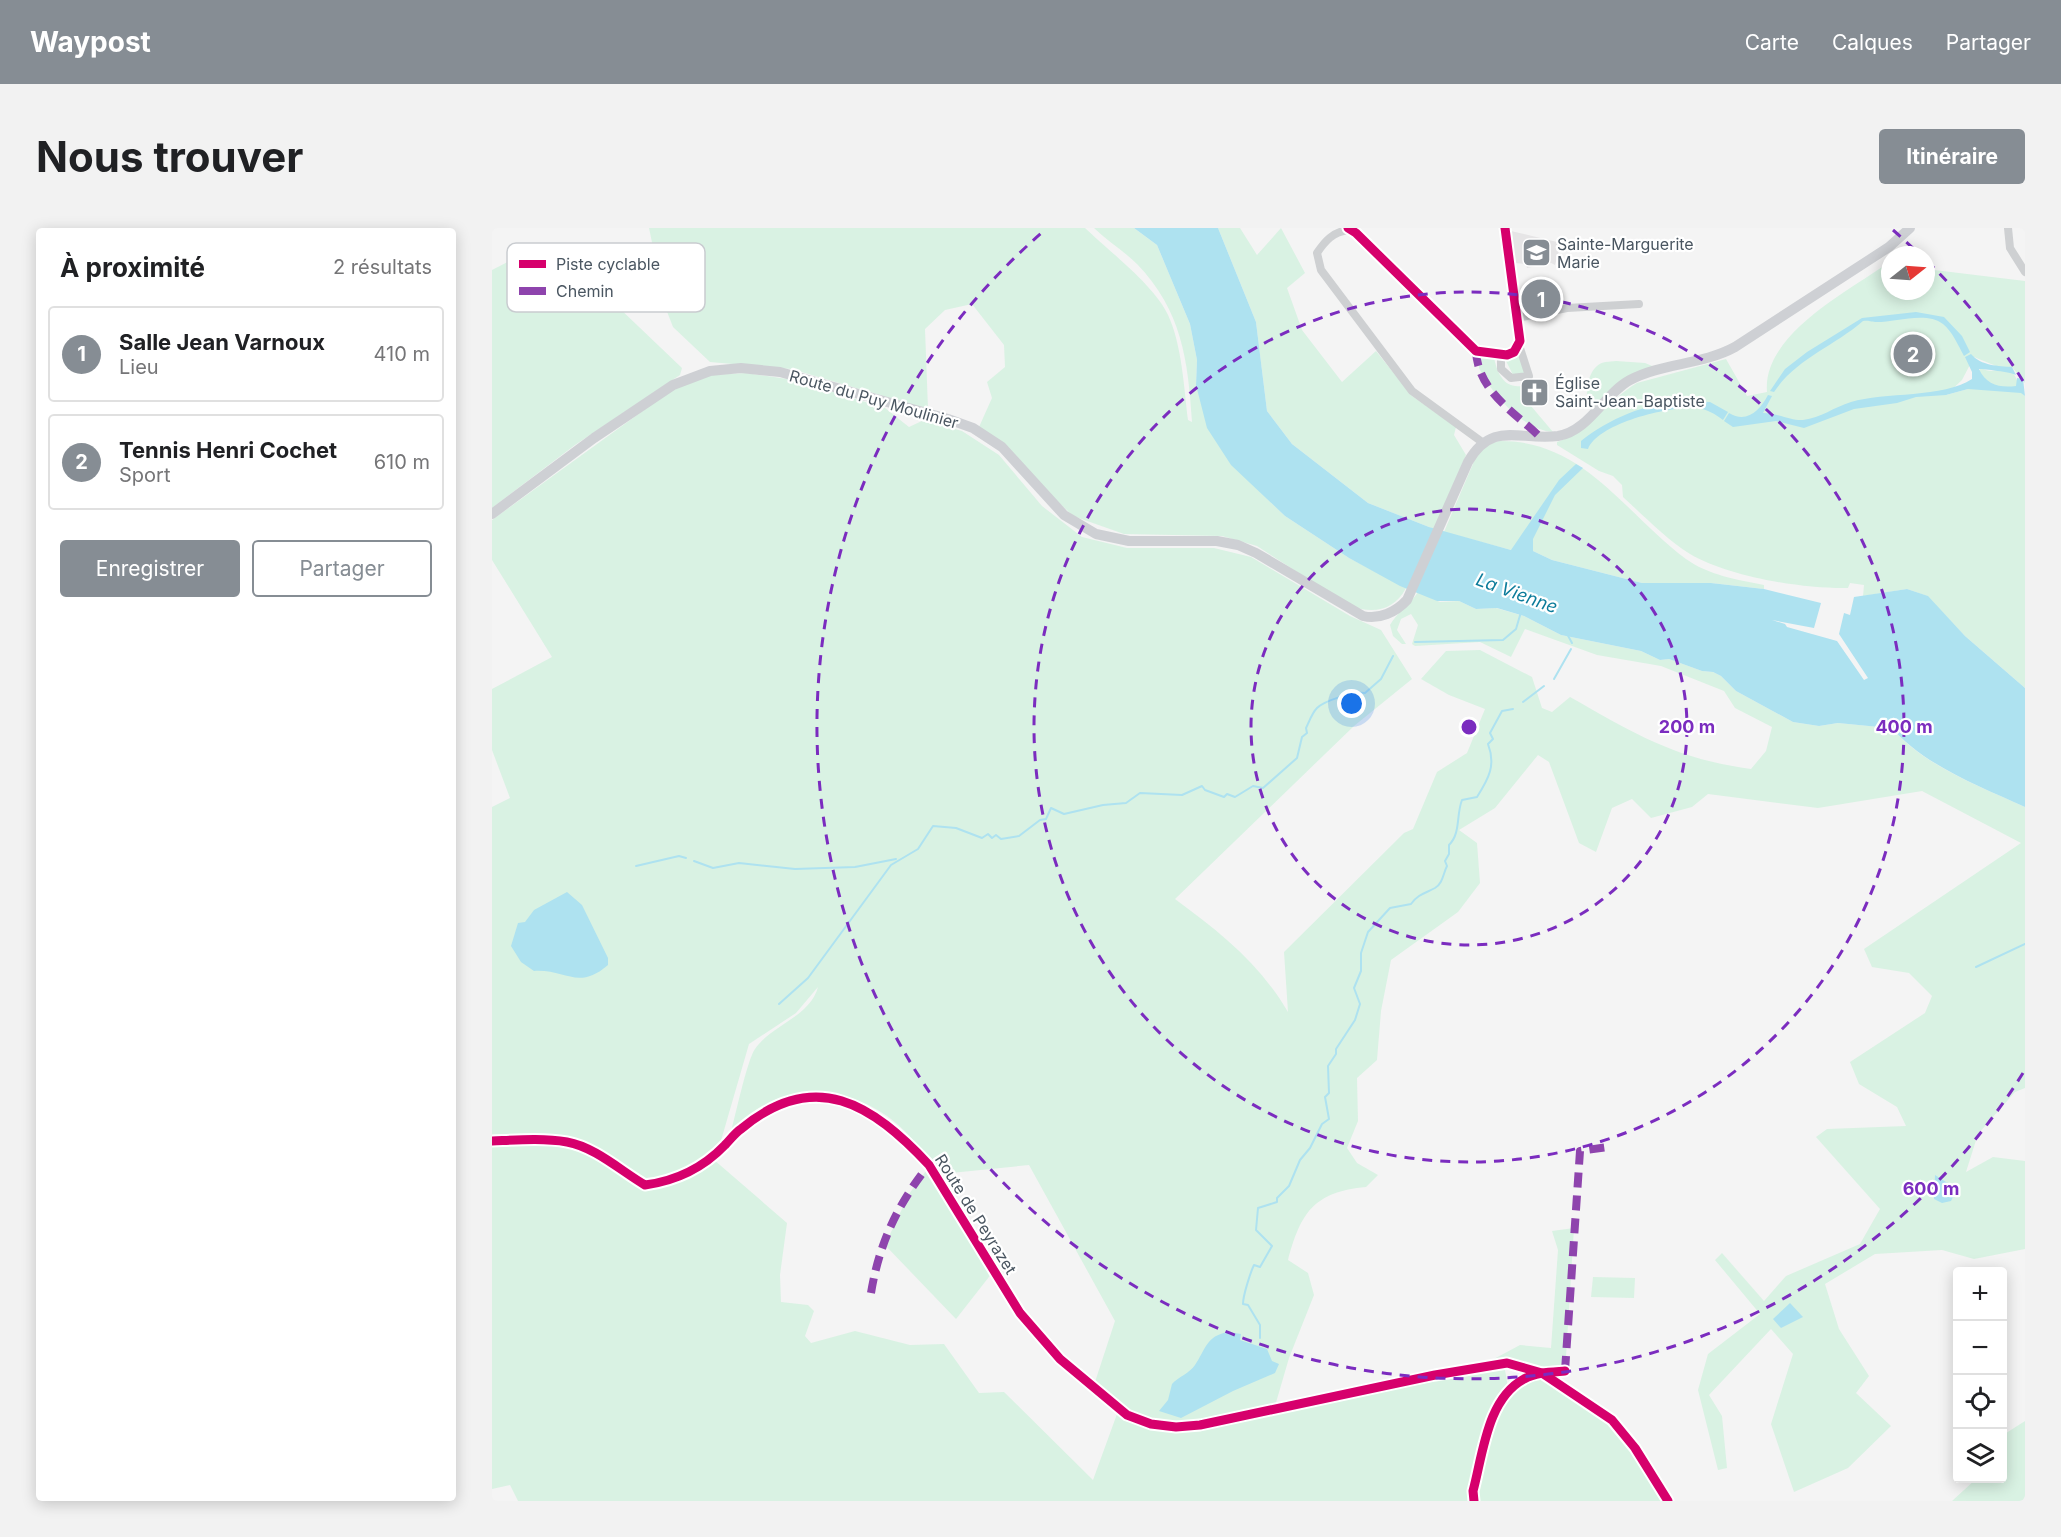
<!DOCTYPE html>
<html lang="fr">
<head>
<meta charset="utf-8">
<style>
  body { margin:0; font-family:Inter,sans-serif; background:#f2f2f2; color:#202124 }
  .controls { position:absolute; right:18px; bottom:18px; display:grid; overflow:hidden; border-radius:6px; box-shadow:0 3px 15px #0003 }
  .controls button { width:54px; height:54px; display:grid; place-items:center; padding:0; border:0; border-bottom:2px solid #e0e0e0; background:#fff; color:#202124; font:30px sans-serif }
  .compass { position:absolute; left:1389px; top:18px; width:54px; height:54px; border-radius:50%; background:#fff; box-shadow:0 3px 15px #0003; rotate:73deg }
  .you { position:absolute; left:860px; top:476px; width:21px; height:21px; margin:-15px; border:4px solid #fff; border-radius:50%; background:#1a73e8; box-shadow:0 0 0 9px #1a73e833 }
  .badge { display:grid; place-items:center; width:39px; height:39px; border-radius:50%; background:#868d94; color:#fff; font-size:20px; font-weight:700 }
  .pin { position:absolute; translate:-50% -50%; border:3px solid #fff; box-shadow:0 2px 6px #0006 }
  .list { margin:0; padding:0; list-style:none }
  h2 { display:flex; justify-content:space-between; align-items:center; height:78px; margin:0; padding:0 24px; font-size:26px }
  h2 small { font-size:20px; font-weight:400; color:#757577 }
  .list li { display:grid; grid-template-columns:39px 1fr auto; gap:18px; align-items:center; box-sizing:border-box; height:96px; margin:0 12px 12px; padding:0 12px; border:2px solid #e0e0e0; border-radius:6px }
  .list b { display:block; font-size:22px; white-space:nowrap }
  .list p { margin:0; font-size:20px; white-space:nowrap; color:#757577 }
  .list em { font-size:20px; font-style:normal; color:#757577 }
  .actions { display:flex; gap:12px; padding:18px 24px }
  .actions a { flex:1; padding:14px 0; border:2px solid #868d94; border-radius:6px; text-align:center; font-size:21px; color:#868d94 }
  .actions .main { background:#868d94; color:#fff }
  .icon { flex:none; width:33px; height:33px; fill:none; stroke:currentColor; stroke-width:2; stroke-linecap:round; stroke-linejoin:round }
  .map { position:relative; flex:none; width:1533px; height:1273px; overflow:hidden; border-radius:6px }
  header { display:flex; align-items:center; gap:36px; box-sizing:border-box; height:84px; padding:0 30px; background:#868d94; color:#fff }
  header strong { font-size:28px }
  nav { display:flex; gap:33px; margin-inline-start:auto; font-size:21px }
  .intro { display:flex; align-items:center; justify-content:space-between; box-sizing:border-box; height:144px; padding:0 36px }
  h1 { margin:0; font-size:42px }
  .button { padding:15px 27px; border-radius:6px; background:#868d94; color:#fff; font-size:21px; font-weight:700 }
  main { display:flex; gap:36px; padding:0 36px }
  aside { flex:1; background:#fff; border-radius:6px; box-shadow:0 3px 15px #0003 }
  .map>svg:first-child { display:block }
</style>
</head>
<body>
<header>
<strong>Waypost</strong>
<nav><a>Carte</a><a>Calques</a><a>Partager</a></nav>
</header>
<div class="intro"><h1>Nous trouver</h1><a class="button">Itinéraire</a></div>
<main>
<aside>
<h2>À proximité<small>2 résultats</small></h2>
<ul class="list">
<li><span class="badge">1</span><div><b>Salle Jean Varnoux</b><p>Lieu</p></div><em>410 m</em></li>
<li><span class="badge">2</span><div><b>Tennis Henri Cochet</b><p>Sport</p></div><em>610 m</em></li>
</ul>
<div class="actions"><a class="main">Enregistrer</a><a>Partager</a></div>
</aside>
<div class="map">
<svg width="1533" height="1273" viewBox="0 0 1533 1273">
  <rect width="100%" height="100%" fill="#f4f4f4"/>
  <path fill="#e6e5e6" d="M1019 3 1069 15 1063 37 1059 35 1035 40 1034 36 1023 35Z"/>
  <g fill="#d9f2e3">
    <path d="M157 0H593C617 23 663 58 676 87 690 117 692 160 696 192L700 194C696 132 690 83 645 36 632 23 615 13 602 0H642L665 17 698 96 705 132 704 157 769 265 793 288 857 330 914 360C902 383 881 386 858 378L765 318 730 308 632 306 581 288 487 199 500 170 495 154 513 139 512 117 480 76 453 82 433 101 436 181 299 141 218 134 181 99 174 81Z"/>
    <path d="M726 0H748L765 27 789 0 813 45 795 60 810 102 850 154 884 123 920 168 964 199 962 207 974 227 942 301 876 275 800 216 775 183 764 94Z"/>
    <path d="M31 26 124 77 190 140 188 147 83 217 0 280V42Z"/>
    <path d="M1393 37 1398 38V63H1434V41L1533 53V155L1520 139 1509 140 1482 129 1470 152 1454 167 1476 161 1489 140C1499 146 1507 140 1517 143 1527 146 1525 162 1533 168V460L1473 408 1435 368 1415 361 1371 368 1372 357 1358 355 1356 360C1311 361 1237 349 1198 326 1174 311 1152 288 1131 269L1130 257 1121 248 1107 243 1065 217V214C1098 203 1116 172 1145 155L1234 131 1255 168 1275 164C1270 108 1353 65 1393 37Z"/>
    <path d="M1026 126 1033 145 1021 147 1013 131Z"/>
    <path d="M991 128 1002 129C1005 146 1013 163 1034 157L1039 178 1061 204C1031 202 1000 166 987 140V134Z"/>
    <path d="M1124 133 1153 135 1165 140 1098 180C1092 170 1095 146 1105 138 1110 133 1117 134 1124 133Z"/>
    <path d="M254 145 302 152 393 180 417 199 432 192 470 203 507 227 550 278 590 309 635 320H722L759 329 858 388 889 402 920 451 862 498 683 671C729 705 767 735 796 784L792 724 912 605 921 601 945 544 975 525 993 481 957 467 929 451 954 423 988 422 1040 449 1050 480 1060 484 1078 469C1143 506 1184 531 1259 541L1274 523 1280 499 1243 480 1232 463 1169 438 1105 427 1033 401 1019 429 988 414 923 418 920 416 926 397 919 386 909 391 905 402 914 416H910L901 408 898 397C905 384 918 377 926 364L948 374 967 373 984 381 1004 380 1032 388 1069 407 1149 423 1168 432 1177 431 1210 443 1221 444 1229 448 1244 463 1301 494 1327 498 1346 495 1387 499 1398 498C1430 537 1487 558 1533 579V860L1523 864 1486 906 1474 944 1501 929 1533 933V1021L1482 1031 1450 1022 1383 1026 1333 1056 1347 1101 1377 1148 1364 1165 1399 1198 1356 1240 1302 1264 1279 1196 1301 1126 1279 1101 1217 1167 1230 1188 1235 1240 1226 1242 1206 1162 1216 1126 1268 1086 1223 1032 1230 1025 1272 1073 1294 1048 1368 1016 1388 981 1324 909 1335 901 1414 898 1405 879 1367 856 1358 834 1433 785 1440 768 1417 745 1380 739 1372 721 1529 615 1430 563 1326 580 1216 566 1200 579 1159 590 1140 571 1120 580 1104 624 1087 615 1057 534 1046 527 1003 580 967 602 985 615 988 655 966 684 899 732 889 783 885 832 865 850 866 893 855 920 865 935 886 947 874 959C822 964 809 984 796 1032L816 1045 822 1067 797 1130 783 1178C749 1184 696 1202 662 1193 640 1187 621 1170 602 1157L623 1093 537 937 449 946C433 928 418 905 399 891 362 863 310 854 269 879 258 886 248 898 238 907 243 890 255 832 263 821 279 797 318 789 326 759L304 785 257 816 228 916 211 931 174 948 154 950 88 912 71 908H0V579L18 570 0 522V461L60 429 0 332V292L181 161 218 147Z"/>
    <path d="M1007 213C1092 212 1132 285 1194 331 1216 347 1246 352 1272 357V361L1219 355H1150L1060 332 1041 323 1019 322 952 304 983 231 994 217Z"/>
    <path d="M0 915C32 916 68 912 97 925 117 933 133 950 153 959L221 931 295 995 288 1047 289 1074 316 1077 322 1083 313 1108 319 1115 363 1103 418 1117 452 1116 487 1165 512 1164 601 1252 625 1186 664 1201 711 1200 1004 1141 1013 1142 1016 1159 994 1204 1000 1202C1008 1183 1016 1160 1037 1151 1051 1146 1063 1159 1073 1166 1084 1173 1095 1178 1105 1185 1135 1206 1152 1242 1171 1273H26L18 1257 0 1261Z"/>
    <path d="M434 943H438L500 1045 464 1091 393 1017 417 966Z"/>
    <path d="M1082 1000 1074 1129 1070 1140 1053 1142 1000 1132 1028 1117 1059 1120 1066 1022 1060 1003Z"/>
    <path d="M1101 1049 1143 1050 1142 1070 1099 1069Z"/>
    <path d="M1533 1193V1273H1460L1484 1251 1510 1250 1511 1207Z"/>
  </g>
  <g fill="#aee2f0">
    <path d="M642 0H726L764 94 775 183 800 216 876 275 937 299 1019 322 1067 252 1084 236 1091 240 1063 267 1041 311V323L1060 332 1150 355H1219L1272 361 1329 375 1322 400 1280 392 1293 396 1295 399 1345 413 1372 452 1376 450 1347 406 1352 385 1358 387 1362 369 1415 361 1436 368 1473 408 1533 460V579C1487 558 1431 537 1398 498L1387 499 1346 495 1327 498 1301 494 1244 463 1229 448 1221 444 1210 443 1177 431 1168 432 1149 423 1069 407 1032 388 1005 380 984 381 967 373H945L908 358 857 330 793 288 739 237 715 200 704 157 705 132 698 96 665 17Z"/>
    <path d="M1424 84 1452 89 1470 108 1478 124 1472 128C1466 117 1460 103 1451 96 1435 83 1403 94 1385 94 1379 94 1378 92 1371 93 1341 119 1305 130 1282 164L1278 163 1293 141 1315 124 1370 90Z"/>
    <path d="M1479 126C1489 138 1507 138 1520 139L1524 147C1519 144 1492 141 1487 141 1494 157 1508 160 1524 158L1525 150 1531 151 1533 168 1529 165 1476 161 1454 167 1424 169 1405 175 1362 181 1312 200 1284 193 1241 199 1232 193 1237 185C1255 196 1268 182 1276 167L1280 168 1271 185C1286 185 1300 193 1311 192 1329 190 1342 179 1359 174 1392 164 1452 170 1480 151V144L1473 129Z"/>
    <path d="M1189 173 1218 174 1236 184 1231 192C1223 186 1215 181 1205 180 1175 178 1106 196 1096 221L1089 220V213C1118 190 1153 176 1189 173Z"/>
    <path d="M75 664 90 677 116 730V737C86 763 74 741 42 743L29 734 19 718 26 695 33 694 42 682Z"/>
    <path d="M1443 947 1465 961 1459 973 1450 975 1442 971Z"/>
    <path d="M1298 1075 1311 1089 1289 1100 1281 1091Z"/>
    <path d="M736 1104 749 1106 748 1112 775 1121 780 1133 787 1136 783 1145 741 1163 689 1190 667 1183 676 1172 680 1156C686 1149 698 1145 703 1137 714 1121 714 1108 736 1104Z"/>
  </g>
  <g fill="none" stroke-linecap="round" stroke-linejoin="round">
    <g stroke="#aee2f0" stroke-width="2">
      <path d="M1074 404 1080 415"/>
      <path d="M923 414 1011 412 1024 401 1029 384"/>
      <path d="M1062 451 1079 421"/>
      <path d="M1031 474 1052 458"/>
      <path d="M202 633 221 640 247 635 303 641 363 639 404 631"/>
      <path d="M144 638 187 628 194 630"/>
      <path d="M1484 739 1533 716"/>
      <path d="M287 776 316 750 399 637 426 621 441 598 464 600 490 610 496 606 500 610 504 607 509 611 527 608 548 592 554 591 559 580 572 586 611 577 634 575 648 565 690 567 710 558 713 562 732 569 735 566 743 569 761 558 771 560 805 530 810 509 815 505 814 500C817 494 820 485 825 480 832 473 862 463 873 465L889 451 901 428"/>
      <path d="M768 1110V1097L756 1077 751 1076C751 1067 759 1043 762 1037L768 1039 780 1018 764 1002 766 980 785 974V970L797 958 808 932 818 920 830 896 837 891 833 869 837 865 836 838 844 826V821L863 792 868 776 862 760 869 743V725L876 704 898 680 919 676C926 666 934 665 943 660 951 655 951 646 955 638L953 633 957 626V617C969 605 964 587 970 572L985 569C997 550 1004 537 996 516L1001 511 998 505 1010 483 1021 481"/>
    </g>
    <g stroke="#ced0d2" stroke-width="8">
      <path d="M856 0 864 5 984 123 1015 127 1022 124 1028 113 1013 0"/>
      <path d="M1516 0 1518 20 1533 44"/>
      <path d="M856 2C841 4 833 13 825 25L829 42 920 163 990 214"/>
      <path d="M1025 90 1075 80 1147 76"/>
      <path d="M1009 126V141L1019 150 1037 148 1027 117"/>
      <path d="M0 913C25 912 51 910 75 914 103 919 129 943 153 957 183 953 211 940 233 917 238 912 243 905 249 901 323 839 380 876 437 937L528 1085 568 1131 635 1187 659 1196 684 1199 708 1197 943 1147 1015 1135 1050 1145 1120 1192 1143 1220 1176 1273"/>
      <path d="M982 1273 981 1263C991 1226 995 1171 1032 1151 1044 1144 1060 1144 1073 1143"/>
    </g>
    <path stroke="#ced0d4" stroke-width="10" d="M0 286 102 210 181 157 218 143 249 140 288 144 456 191 481 200 510 219 572 287 604 306 637 313H725L746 317 764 325 871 388C887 392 904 384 915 372L976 234C1000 192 1027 213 1066 208 1097 203 1112 166 1138 152 1170 135 1210 137 1243 119L1397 19 1418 0"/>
    <g stroke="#8e44ad" stroke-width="8" stroke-dasharray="15 8" stroke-linecap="butt">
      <path d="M984 123C986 163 1021 183 1047 208"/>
      <path d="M379 1065C387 1016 406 975 437 937"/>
      <path d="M1073 1143 1088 923 1116 919"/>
    </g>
    <defs>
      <g id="cycleway">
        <path d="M856 0 864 5 984 123 1015 127 1022 124 1028 113 1013 0"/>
        <path d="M0 913C25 912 51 910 75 914 103 919 129 943 153 957 183 953 211 940 233 917 238 912 243 905 249 901 323 839 380 876 437 937L528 1085 568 1131 635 1187 659 1196 684 1199 708 1197 943 1147 1015 1135 1050 1145 1120 1192 1143 1220 1176 1273"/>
        <path d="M982 1273 981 1263C991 1226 995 1171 1032 1151 1044 1144 1060 1144 1073 1143"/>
      </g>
    </defs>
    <use href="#cycleway" stroke="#fff" stroke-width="13"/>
    <use href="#cycleway" stroke="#d6006c" stroke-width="9"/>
  </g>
  <g fill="none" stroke="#7b2cbf" stroke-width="3" stroke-dasharray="10 8">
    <circle cx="977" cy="499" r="218"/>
    <circle cx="977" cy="499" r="435"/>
    <path d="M1531 845A653 653 0 1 1 553 2M1401 2A653 653 0 0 1 1426 25M1435 33A653 653 0 0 1 1531 153"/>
  </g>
  <defs>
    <symbol id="school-square" viewBox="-11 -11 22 22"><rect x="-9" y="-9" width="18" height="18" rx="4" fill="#868d94" stroke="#fff"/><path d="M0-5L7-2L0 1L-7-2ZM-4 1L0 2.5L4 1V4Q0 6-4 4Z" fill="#fff"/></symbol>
    <symbol id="church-square" viewBox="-11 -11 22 22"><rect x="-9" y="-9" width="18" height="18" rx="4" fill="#868d94" stroke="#fff"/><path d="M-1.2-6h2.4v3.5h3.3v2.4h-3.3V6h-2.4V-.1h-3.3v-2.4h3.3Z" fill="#fff"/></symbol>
  </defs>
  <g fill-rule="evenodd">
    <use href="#school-square" x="1028" y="8" width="33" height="33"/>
    <use href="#church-square" x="1026" y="148" width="33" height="33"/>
  </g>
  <g text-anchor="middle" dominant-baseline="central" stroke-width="4.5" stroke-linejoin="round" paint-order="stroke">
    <g font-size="16" fill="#4a5661" stroke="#fff" text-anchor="start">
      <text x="1065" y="16">Sainte-Marguerite<tspan x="1065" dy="18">Marie</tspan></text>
      <text x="1063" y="155">Église<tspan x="1063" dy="18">Saint-Jean-Baptiste</tspan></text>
    </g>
    <g font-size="16" fill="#4a5661" stroke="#fff">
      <text transform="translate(382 171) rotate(16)">Route du Puy Moulinier</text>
      <text transform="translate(484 986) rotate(58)">Route de Peyrazet</text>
    </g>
    <g font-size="18" font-style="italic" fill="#0c7c9b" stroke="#fff">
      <text transform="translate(1025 365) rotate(20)">La Vienne</text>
    </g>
  </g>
  <rect x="15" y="15" width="198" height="69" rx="9" fill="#fff" stroke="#c9ccd0" stroke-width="1.5"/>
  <rect x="27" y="32" width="27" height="8" fill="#d6006c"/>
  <rect x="27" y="59" width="27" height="8" fill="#8e44ad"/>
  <g font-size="16" fill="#4a5661">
    <text x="64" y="42">Piste cyclable</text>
    <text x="64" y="69">Chemin</text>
  </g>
  <circle cx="977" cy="499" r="9" fill="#7b2cbf" stroke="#fff" stroke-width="3"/>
  <g font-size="18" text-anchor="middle" font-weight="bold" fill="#7b2cbf" stroke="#fff" stroke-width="4.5" stroke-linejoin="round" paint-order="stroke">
    <text x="1195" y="505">200 m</text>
    <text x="1412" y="505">400 m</text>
    <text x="1439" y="967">600 m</text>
  </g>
</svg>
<div class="controls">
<button>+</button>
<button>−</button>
<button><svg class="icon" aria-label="locate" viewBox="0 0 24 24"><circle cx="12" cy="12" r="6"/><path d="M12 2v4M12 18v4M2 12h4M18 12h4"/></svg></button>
<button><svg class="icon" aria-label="layers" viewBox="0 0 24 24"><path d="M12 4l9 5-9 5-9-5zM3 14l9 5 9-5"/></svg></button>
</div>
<svg class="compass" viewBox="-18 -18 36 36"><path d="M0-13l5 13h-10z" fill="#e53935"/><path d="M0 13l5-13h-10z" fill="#757577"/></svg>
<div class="you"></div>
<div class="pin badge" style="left:1049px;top:71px">1</div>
<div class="pin badge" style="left:1421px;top:126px">2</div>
</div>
</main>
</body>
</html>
